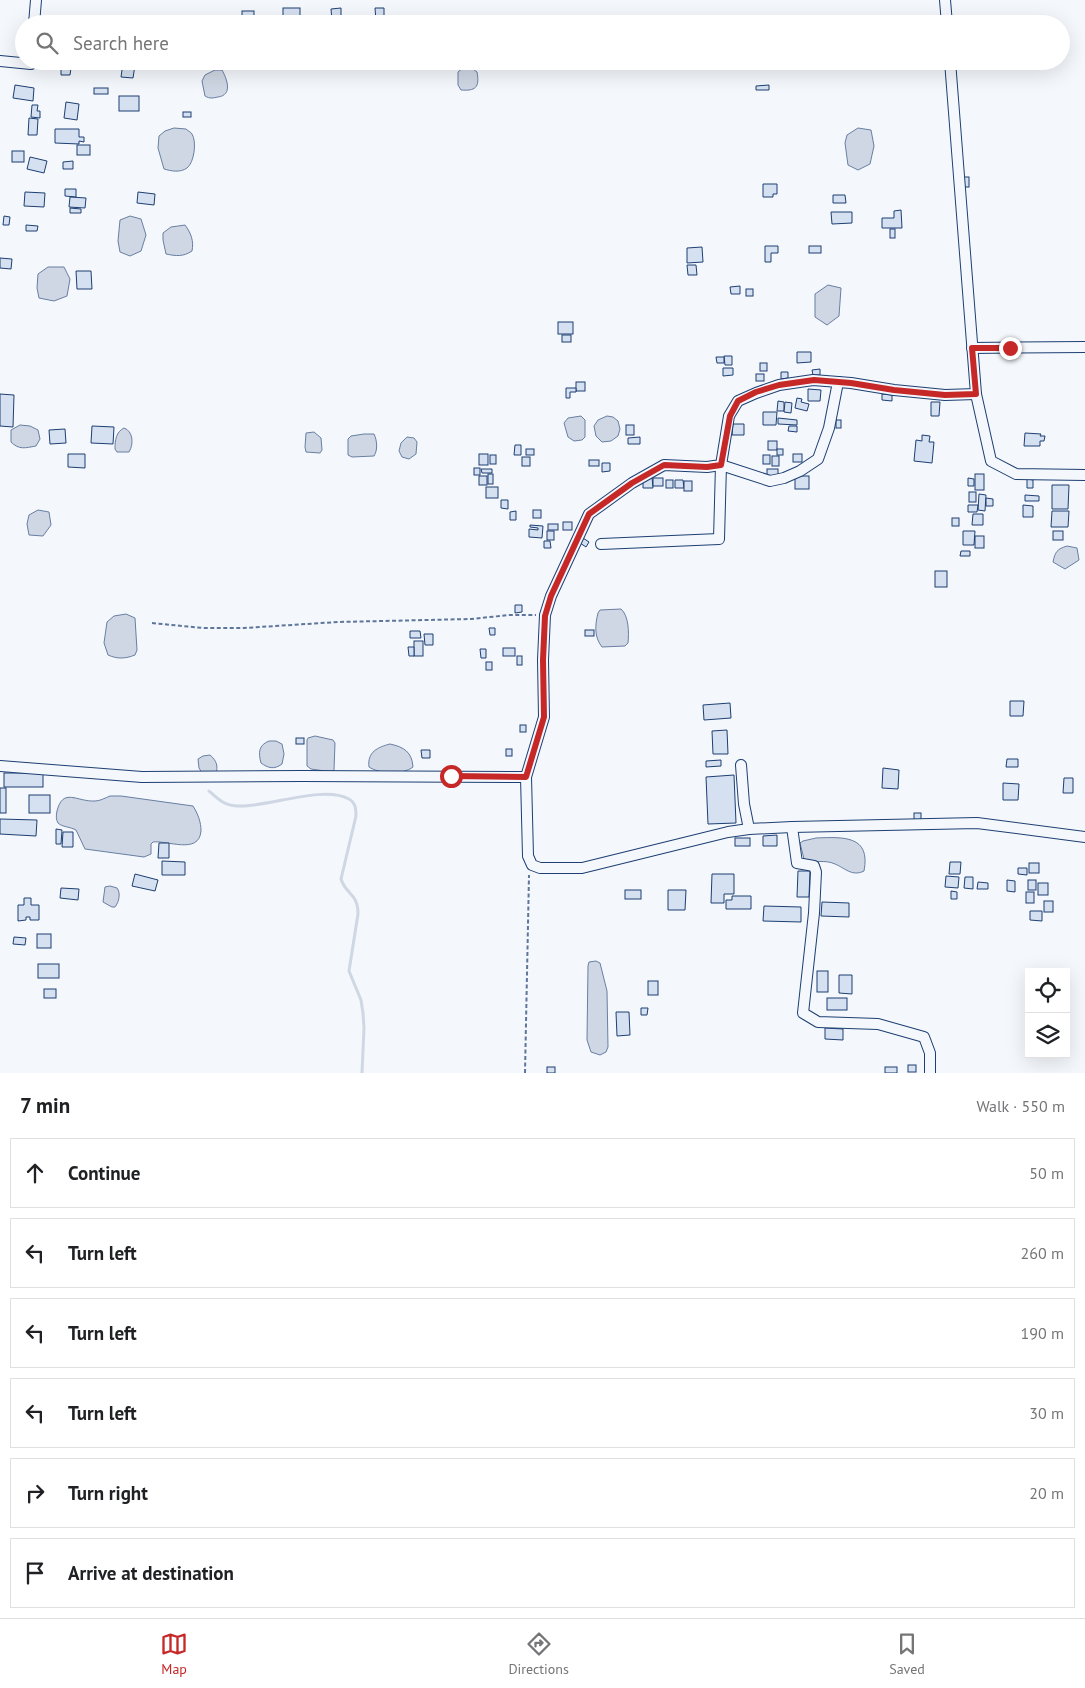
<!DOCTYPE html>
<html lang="en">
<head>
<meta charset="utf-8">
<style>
  body { margin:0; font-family:"PT Sans",sans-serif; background:#f6f6f6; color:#202124 }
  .controls { position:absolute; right:15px; bottom:15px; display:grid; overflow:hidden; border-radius:0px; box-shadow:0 5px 20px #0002 }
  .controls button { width:45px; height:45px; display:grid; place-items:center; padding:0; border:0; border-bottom:1px solid #e0e0e0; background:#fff; color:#202124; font:25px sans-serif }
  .stop { position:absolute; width:15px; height:15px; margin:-11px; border:4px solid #c62828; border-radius:50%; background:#fff }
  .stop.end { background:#c62828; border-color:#fff; box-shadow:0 1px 5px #0008 }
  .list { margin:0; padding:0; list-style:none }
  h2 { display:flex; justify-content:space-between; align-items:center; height:65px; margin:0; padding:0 20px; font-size:21px }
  h2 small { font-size:16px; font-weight:400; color:#757577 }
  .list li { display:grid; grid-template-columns:32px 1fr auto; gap:15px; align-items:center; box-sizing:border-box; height:70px; margin:0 10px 10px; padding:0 10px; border:1px solid #e0e0e0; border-radius:0px }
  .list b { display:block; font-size:19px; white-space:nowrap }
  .list em { font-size:16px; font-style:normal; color:#757577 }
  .icon { flex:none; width:28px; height:28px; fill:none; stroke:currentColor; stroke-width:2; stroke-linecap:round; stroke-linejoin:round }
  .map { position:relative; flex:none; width:1085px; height:1073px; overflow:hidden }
  .search { position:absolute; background:#fff; box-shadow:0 5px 20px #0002; left:15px; right:15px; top:15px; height:55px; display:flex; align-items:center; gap:12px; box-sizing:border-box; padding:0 18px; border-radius:28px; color:#757577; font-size:19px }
  .sheet { height:545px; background:#fff }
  nav { display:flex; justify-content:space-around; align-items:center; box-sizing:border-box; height:70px; border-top:1px solid #e0e0e0; background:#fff; font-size:14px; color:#757577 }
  nav a { display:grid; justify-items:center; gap:2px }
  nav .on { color:#c62828 }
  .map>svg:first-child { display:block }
</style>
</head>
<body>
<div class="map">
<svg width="1085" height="1073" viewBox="0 0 1085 1073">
  <rect width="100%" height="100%" fill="#f4f7fb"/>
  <g fill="#cfd7e4" stroke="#687fa3">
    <path d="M470 67 477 72C480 88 475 91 461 90L458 85V72L463 68Z"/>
    <path d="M215 70H222C227 79 233 95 218 97 213 98 210 99 205 96L202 81 205 75Z"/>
    <path d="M174 128 186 129C188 131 191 132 192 134 197 142 194 163 187 168 180 173 171 171 164 169L158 148 159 136 165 131Z"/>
    <path d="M858 128 871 130 874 146 870 164 858 170 848 165 845 143 847 135Z"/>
    <path d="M130 216 141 219 146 235 141 251 130 256 120 252 118 241 120 220Z"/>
    <path d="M185 225C191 233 194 241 192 251 183 257 176 256 166 254L163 240V233L171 227Z"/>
    <path d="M48 267H64L70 279 67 296 54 301 39 298 37 288 38 274Z"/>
    <path d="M828 285 841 288 839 316 827 325 815 317V294Z"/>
    <path d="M581 416 585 420V437L582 440 574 441 568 437 564 423 568 418Z"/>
    <path d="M607 416 613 417 618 421 620 429 618 436 611 441 602 442 596 436 594 426 598 420Z"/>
    <path d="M20 425 30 426 38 430 40 439 36 446C25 448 19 450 11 442V430Z"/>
    <path d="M124 428C133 431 134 444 129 452H117L115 449C115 440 116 432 124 428Z"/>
    <path d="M314 432 321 438 322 450 320 453 306 452 305 447 306 433Z"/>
    <path d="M364 434H374C377 440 378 450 374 456L352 457 348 455V439L351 436Z"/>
    <path d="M407 437 414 438 417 442 416 454 409 459 402 457 399 451 401 443Z"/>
    <path d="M38 510 49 512 51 525 43 536 29 535 27 524 29 515Z"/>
    <path d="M1067 546 1077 548 1079 560 1065 569 1053 562C1055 552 1057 549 1067 546Z"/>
    <path d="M621 609C629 616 629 633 628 643L625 646 602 647C594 637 595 625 598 613L600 610Z"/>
    <path d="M126 614 135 618 137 650 135 655C125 659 117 659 108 655L104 643 107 622 114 616Z"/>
    <path d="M315 736 333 740 335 743 334 770 332 772 311 769 307 766V740L308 738Z"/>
    <path d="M269 741H276L282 744 284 754 282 764C274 770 268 768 261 763 258 752 259 745 269 741Z"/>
    <path d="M390 744C404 747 412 752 413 767 403 775 379 774 369 767 367 752 378 747 390 744Z"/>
    <path d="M210 755C217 761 218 766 216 774L202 773 199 768 198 759 203 756Z"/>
    <path d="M110 796H121L193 806C198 814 201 822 201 831 199 855 167 840 153 842L151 844V854L144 857 85 849 76 830C71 827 62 827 58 823 56 820 56 815 57 811 63 787 77 802 95 801 100 801 105 798 110 796Z"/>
    <path d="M816 838C843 837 871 835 864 871 852 877 845 868 835 864 825 859 813 864 804 859L800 843 803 841Z"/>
    <path d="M110 886 117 888C121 893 119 902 115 907H112L103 902 105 887Z"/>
    <path d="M596 961 600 963 607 991 608 1047 606 1052 600 1055 591 1052 587 1040 588 966 589 962Z"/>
  </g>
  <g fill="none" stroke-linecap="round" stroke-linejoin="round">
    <path stroke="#cfd7e4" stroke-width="3" d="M209 791C219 800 225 806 239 806 269 807 322 785 349 799 356 803 356 810 356 816L341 879C346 895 358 893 358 914L349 971 361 1000 363 1013 364 1028 362 1073"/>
  </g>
  <g fill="#d5e0f0" stroke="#1d3f73">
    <rect x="283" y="8" width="17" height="13"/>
    <path d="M341 8V20L332 21 331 9Z"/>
    <path d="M375 8H384V20L376 21Z"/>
    <rect x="242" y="11" width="12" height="11"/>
    <rect x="153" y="61" width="7" height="7"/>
    <path d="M123 63 135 65 133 78 121 77Z"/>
    <path d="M61 67 71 68 70 75H61Z"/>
    <path d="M15 85 34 88 33 101 13 98Z"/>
    <path d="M769 85V90H756V86Z"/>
    <rect x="94" y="88" width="14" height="6"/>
    <rect x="119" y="96" width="20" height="15"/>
    <path d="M66 102 79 104 77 120 64 118Z"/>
    <path d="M32 105H38L37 111H40V118L31 117Z"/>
    <rect x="183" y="112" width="8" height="5"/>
    <path d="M29 118 38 119 37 135H28Z"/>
    <path d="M55 129H79V137H84V142L79 141V144L55 143Z"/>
    <rect x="77" y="145" width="13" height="10"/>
    <rect x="12" y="151" width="12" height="11"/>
    <path d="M30 157 47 161 44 173 27 169Z"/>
    <path d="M73 161V169H63V162Z"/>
    <rect x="961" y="177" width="8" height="10"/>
    <path d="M763 184H777V194H773V197H763Z"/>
    <path d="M65 189H76V197L65 196Z"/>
    <path d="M25 192 45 193 44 207 24 206Z"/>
    <path d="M138 192 155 194 154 205 137 203Z"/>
    <path d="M833 195H845L846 203H833Z"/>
    <path d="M70 197 86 198 85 208 69 207Z"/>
    <path d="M70 208 81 209V213H70Z"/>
    <path d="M901 210 902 228H882V218H894V211Z"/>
    <path d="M831 212H852V223L832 224Z"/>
    <path d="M4 216 10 217 9 225H3Z"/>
    <path d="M26 225 38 226 37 231H26Z"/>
    <rect x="890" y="229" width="5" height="9"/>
    <path d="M765 246H778V253H771V262H765Z"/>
    <rect x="809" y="246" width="12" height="7"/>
    <path d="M702 247 703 262 687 263V248Z"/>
    <path d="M0 258 12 259 11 269 0 268Z"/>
    <path d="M687 265H696L697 275H688Z"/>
    <path d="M76 271H91L92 289H77Z"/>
    <path d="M740 286V294H731L730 287Z"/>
    <rect x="746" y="289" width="7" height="7"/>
    <rect x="558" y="322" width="15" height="12"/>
    <rect x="562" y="335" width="9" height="7"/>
    <path d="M797 352H811V362L797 363Z"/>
    <path d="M724 356H732V365H725Z"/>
    <path d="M716 357H724V363H717Z"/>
    <rect x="760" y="363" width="7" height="8"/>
    <path d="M723 368H733V375L723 376Z"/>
    <path d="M820 369V375H813L812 370Z"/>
    <path d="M781 372H788V378L781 379Z"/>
    <rect x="756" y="374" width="8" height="7"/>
    <rect x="576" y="382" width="9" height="9"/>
    <path d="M566 388H576V392H570V398H566Z"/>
    <path d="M808 389 821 390 820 401H808Z"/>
    <path d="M0 394 14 395 13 427 0 426Z"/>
    <path d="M882 394 892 395V401L882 400Z"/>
    <path d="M797 398 802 399 801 402 809 404 807 411 795 408Z"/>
    <path d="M778 401 784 402V411H777Z"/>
    <path d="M785 402 792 403 791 413 784 412Z"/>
    <path d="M931 402H940L939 416H931Z"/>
    <path d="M763 412H777L776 425H763Z"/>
    <path d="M778 418 797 420V425L778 424Z"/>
    <rect x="836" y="420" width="5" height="8"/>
    <path d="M733 424H744V435H732Z"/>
    <rect x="626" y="425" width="8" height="10"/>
    <path d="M92 426 114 427 113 444 91 443Z"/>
    <path d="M789 426H797V432L788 431Z"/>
    <path d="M65 429 66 443 50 444 49 430Z"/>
    <path d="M1025 433 1041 434 1040 436H1045L1044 441H1040V446H1024Z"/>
    <path d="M922 435 930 436 929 442H934L932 463 914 461 916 440 922 441Z"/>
    <path d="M640 437V444H628V438Z"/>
    <rect x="768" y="441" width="9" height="9"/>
    <path d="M515 445H521V455H514Z"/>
    <rect x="526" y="449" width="8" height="6"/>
    <rect x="777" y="449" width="6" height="6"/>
    <path d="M68 454H85V468L68 467Z"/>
    <rect x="479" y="454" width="9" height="11"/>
    <rect x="793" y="454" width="9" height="8"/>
    <rect x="490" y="455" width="6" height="9"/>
    <rect x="763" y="455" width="7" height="9"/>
    <rect x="772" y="456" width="7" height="10"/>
    <rect x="522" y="457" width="8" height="9"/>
    <rect x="589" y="460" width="10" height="6"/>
    <path d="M602 463H610V471L602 472Z"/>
    <rect x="474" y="468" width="6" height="7"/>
    <path d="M481 469H492V473H482Z"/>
    <rect x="767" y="469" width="11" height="7"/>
    <rect x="488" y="474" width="5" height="10"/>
    <rect x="975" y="474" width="9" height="16"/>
    <rect x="479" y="476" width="8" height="9"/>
    <rect x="795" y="476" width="14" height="13"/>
    <path d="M643 477H652L653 488H643Z"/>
    <rect x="653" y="478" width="10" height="8"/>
    <path d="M968 478 974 479V486H968Z"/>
    <path d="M1027 479 1033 480V488H1027Z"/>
    <rect x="666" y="480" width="7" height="8"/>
    <path d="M675 480H683L684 488H675Z"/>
    <rect x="684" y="481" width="8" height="10"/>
    <path d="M1052 485H1069L1068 509H1052Z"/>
    <rect x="486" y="487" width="12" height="11"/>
    <rect x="969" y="492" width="7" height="10"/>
    <path d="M979 494 986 495 985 511 978 510Z"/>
    <path d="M1025 495 1039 496V501H1025Z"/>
    <path d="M986 498 993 499V506H986Z"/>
    <path d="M501 500H508V509L501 508Z"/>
    <path d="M968 505H978L977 512H968Z"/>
    <path d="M1023 505 1033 506V517H1023Z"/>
    <rect x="533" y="510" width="8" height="8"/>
    <path d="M516 511V520H510V512Z"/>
    <path d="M1052 511H1069L1068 527H1051Z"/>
    <path d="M973 514H983V525H972Z"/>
    <rect x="952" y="518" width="7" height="8"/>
    <rect x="563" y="522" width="9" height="8"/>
    <rect x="548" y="524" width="10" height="6"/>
    <path d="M530 525 543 526 542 538 529 537V529L538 530V528L530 527Z"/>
    <rect x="547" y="531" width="7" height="9"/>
    <path d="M963 531H975L974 545H963Z"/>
    <rect x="1053" y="531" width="10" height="9"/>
    <rect x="975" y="536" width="9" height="12"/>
    <path d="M583 538 589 542 586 547 580 543Z"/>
    <path d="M544 541H550L551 548H544Z"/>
    <path d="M961 551H970V556H960Z"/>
    <rect x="935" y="571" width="12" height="16"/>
    <path d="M515 605H522V612L515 613Z"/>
    <path d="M489 628H495V635H490Z"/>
    <rect x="585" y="630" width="9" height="6"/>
    <path d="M410 631H420L421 638H410Z"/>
    <path d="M424 634H433V645H425Z"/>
    <rect x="414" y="641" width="9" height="15"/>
    <path d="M408 647H414V656H409Z"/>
    <rect x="503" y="648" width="12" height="8"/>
    <path d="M480 649H486V658H481Z"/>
    <rect x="517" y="656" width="5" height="9"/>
    <rect x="486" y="662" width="6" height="8"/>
    <path d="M1010 701H1024L1023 716H1010Z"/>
    <path d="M730 703 731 718 704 720 703 705Z"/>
    <rect x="520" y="725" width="6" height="7"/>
    <path d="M727 730 728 754H713L712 731Z"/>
    <rect x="296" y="738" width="8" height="6"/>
    <rect x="506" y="749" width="6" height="7"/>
    <path d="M421 750H430V758H422Z"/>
    <path d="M1007 759H1018V767H1006Z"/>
    <path d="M721 760V766L706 767V761Z"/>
    <path d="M883 768 899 770 898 789 882 788Z"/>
    <rect x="4" y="773" width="39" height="14"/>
    <path d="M734 775 736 823 708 824 706 777Z"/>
    <path d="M1064 778H1073V793H1063Z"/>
    <path d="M1003 783 1019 784 1018 800H1003Z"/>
    <rect x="0" y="788" width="6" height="25"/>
    <rect x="29" y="795" width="21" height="18"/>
    <rect x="914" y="813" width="7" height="8"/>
    <path d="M0 819 37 820 36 836 0 834Z"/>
    <path d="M56 829 62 830 61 844H56Z"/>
    <path d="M63 832H73V847H62Z"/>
    <path d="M777 835V846H763V836Z"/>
    <rect x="735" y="838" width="15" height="8"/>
    <path d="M159 843H169V858H158Z"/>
    <path d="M162 861 185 862V875H162Z"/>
    <path d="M950 862H961L960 874H949Z"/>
    <rect x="1029" y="863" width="10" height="10"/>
    <path d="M1018 868H1027V875L1018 874Z"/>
    <path d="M798 871H810L809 897H797Z"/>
    <path d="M135 874 158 880 155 891 132 886Z"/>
    <path d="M712 874H734V894H724V903H711Z"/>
    <path d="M946 876 959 877 958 888 945 887Z"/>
    <path d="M965 877H973V889L964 888Z"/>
    <path d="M1007 880 1015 881V892L1007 891Z"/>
    <rect x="1028" y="880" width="8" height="10"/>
    <path d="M978 882 988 883V889H977Z"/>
    <rect x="1038" y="883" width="10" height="12"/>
    <path d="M61 888 79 889 78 900 60 898Z"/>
    <rect x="625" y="890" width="16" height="9"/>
    <path d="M668 890H686L685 910H668Z"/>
    <path d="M951 891 957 892V899H951Z"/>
    <rect x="1026" y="892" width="8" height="11"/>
    <path d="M732 896H751V909H726V900H732Z"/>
    <path d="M24 898H31V905H39V920H30V917H26V920L18 921V905H24Z"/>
    <rect x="1044" y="901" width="9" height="11"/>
    <path d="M822 902 849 903V917L821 916Z"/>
    <path d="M764 906 801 907V922L763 921Z"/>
    <path d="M1030 911H1042V921L1030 920Z"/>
    <rect x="37" y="934" width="14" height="14"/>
    <path d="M14 937 26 938 25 945 13 944Z"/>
    <rect x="38" y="964" width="21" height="14"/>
    <rect x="817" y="971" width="11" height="21"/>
    <path d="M839 975H852V994L839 993Z"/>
    <rect x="648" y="981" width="10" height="14"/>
    <rect x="44" y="989" width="12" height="9"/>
    <rect x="827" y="998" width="20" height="12"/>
    <path d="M641 1008H648L647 1015H641Z"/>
    <path d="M616 1012H629L630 1035 617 1036Z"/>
    <path d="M825 1028 843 1029V1040L825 1039Z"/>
    <rect x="908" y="1065" width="8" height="7"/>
    <rect x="547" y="1067" width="8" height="6"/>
    <rect x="885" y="1067" width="12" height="6"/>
  </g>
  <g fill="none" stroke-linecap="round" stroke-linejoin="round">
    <defs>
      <g id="street">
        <path d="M945 0 947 24"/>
        <path d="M34 24 36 0"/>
        <path d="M0 61 31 64V61"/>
        <path d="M950 61 976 394 991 461 1016 474 1085 475"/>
        <path d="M972 348 1085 347"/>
        <path d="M976 394 945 395 894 390 851 383 813 380 779 385 756 393 738 401 729 416 721 465 707 467 664 465 632 483 589 514 551 596 545 615 543 660 544 717 526 777 528 856 532 865 540 868H582L728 832 749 829 792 827 977 823 1085 837"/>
        <path d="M601 544 719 539 721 465 770 481 784 478 800 471 818 459 829 428 838 382"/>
        <path d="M741 765 744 804 749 829"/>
        <path d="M0 766 142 777 302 776 526 777"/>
        <path d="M792 827 797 863 814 866 816 872 814 913 803 1013 818 1022 878 1024 924 1037 930 1053V1073"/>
      </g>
    </defs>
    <use href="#street" stroke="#1d3f73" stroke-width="12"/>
    <g stroke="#5e769c" stroke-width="2" stroke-dasharray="4 2.5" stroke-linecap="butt">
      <path d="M152 623 203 628H244L338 622 471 619 509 615H536"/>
      <path d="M525 1073 529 875"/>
    </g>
    <use href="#street" stroke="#f4f7fb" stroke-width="10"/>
  </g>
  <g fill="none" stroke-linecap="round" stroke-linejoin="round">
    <path stroke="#c62828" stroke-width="6" d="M451 776 526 777 544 717 543 660 545 616 551 596 589 514 632 483 664 465 707 467 721 465 730 416 738 401 756 392 779 385 814 380 851 383 894 390 945 395 976 394 972 348H1010"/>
  </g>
</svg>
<div class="controls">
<button><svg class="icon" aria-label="locate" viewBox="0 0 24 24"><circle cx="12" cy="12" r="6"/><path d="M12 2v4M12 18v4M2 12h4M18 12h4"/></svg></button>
<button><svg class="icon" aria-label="layers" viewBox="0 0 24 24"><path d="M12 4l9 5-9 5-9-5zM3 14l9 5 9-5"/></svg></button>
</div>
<div class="stop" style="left:451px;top:776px"></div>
<div class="stop end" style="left:1010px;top:348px"></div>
<div class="search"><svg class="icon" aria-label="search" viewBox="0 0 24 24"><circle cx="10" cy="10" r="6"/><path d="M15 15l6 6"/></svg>Search here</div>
</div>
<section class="sheet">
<h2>7 min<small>Walk · 550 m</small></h2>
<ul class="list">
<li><svg class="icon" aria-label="ahead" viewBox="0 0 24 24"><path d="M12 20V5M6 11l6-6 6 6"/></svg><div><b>Continue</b></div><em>50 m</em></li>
<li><svg class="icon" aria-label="left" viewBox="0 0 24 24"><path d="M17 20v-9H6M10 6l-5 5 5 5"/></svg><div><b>Turn left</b></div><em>260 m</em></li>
<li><svg class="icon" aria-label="left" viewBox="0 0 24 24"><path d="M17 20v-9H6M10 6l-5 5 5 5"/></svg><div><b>Turn left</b></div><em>190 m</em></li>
<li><svg class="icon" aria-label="left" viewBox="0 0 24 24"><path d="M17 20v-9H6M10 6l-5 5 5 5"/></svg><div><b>Turn left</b></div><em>30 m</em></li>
<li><svg class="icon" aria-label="right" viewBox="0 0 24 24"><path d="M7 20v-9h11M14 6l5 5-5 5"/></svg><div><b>Turn right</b></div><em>20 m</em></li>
<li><svg class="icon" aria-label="arrive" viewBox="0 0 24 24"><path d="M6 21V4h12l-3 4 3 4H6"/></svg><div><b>Arrive at destination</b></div></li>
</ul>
</section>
<nav>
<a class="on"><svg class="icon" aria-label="map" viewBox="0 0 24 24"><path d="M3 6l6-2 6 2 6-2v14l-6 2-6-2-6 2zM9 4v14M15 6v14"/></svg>Map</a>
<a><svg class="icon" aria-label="directions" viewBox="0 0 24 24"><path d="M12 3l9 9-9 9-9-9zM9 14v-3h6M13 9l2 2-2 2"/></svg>Directions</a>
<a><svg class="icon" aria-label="saved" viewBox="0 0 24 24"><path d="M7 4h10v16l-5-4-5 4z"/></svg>Saved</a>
</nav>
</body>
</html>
